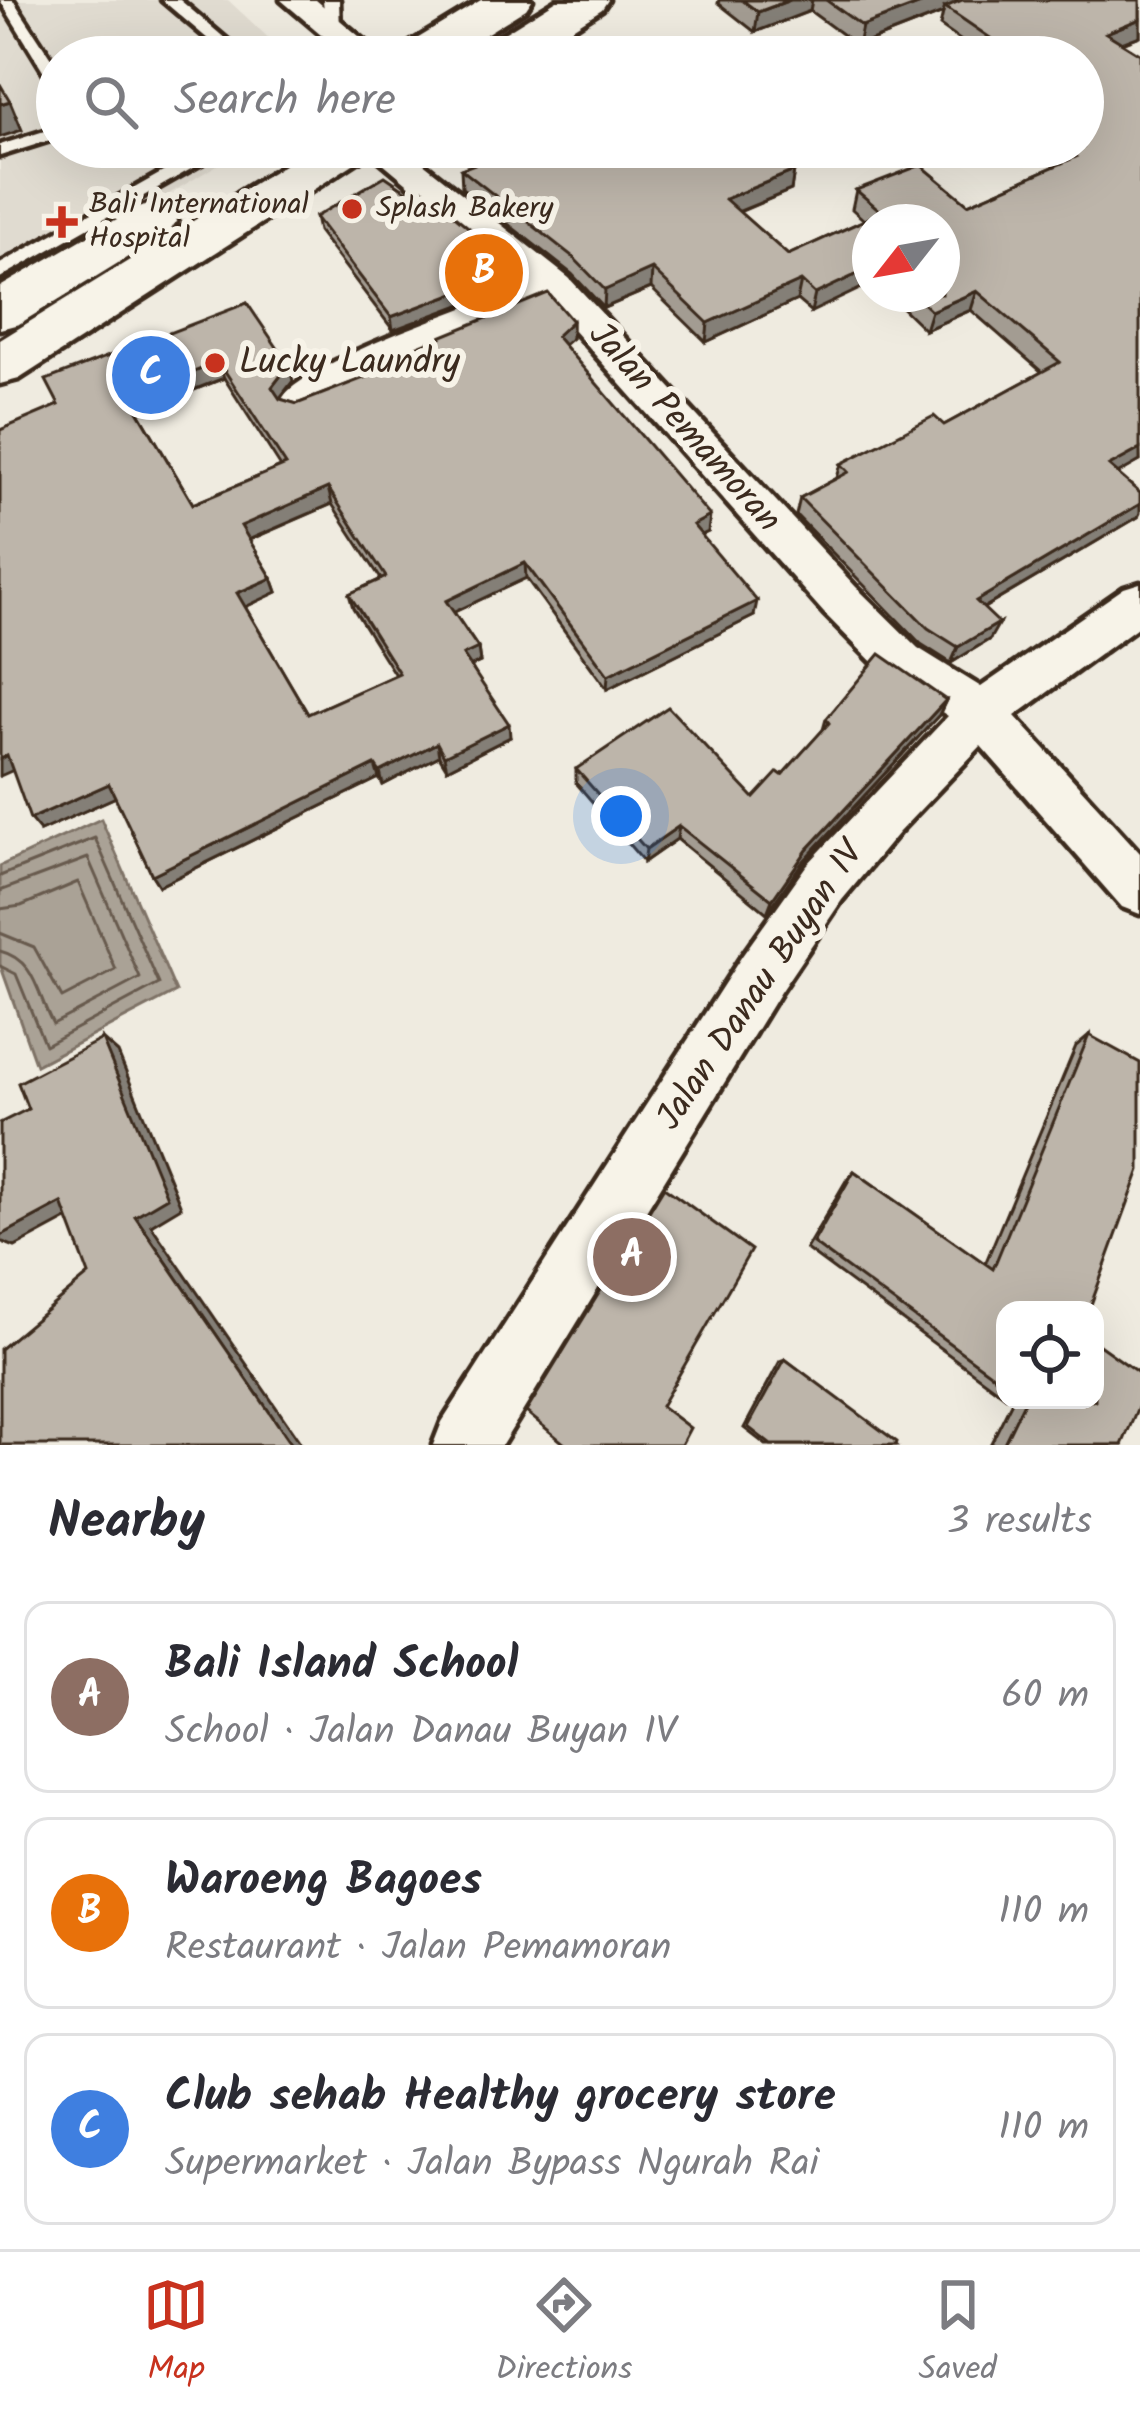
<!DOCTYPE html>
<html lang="en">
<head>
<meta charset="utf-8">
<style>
  body { margin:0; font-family:Kalam,sans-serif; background:#f2f2f3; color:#2b2b33 }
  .controls { position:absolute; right:36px; bottom:36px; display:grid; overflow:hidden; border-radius:24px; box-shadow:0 12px 48px #0002 }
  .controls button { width:108px; height:108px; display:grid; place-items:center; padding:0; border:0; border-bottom:3px solid #e1e1e2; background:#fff; color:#2b2b33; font:60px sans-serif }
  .compass { position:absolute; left:852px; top:204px; width:108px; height:108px; border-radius:50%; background:#fff; box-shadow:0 12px 48px #0002; rotate:239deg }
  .you { position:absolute; left:621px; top:816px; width:42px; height:42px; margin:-30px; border:9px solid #fff; border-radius:50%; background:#1a73e8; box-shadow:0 0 0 18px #1a73e833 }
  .badge { display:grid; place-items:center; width:78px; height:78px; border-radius:50%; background:#c8321e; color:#fff; font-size:39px; font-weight:700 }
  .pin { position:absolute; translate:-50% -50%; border:6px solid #fff; box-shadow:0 3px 12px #0006 }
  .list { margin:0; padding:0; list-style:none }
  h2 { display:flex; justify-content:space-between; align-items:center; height:156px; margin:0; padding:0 48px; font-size:51px }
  h2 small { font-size:39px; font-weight:400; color:#7c7c81 }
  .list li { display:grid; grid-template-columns:78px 1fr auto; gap:36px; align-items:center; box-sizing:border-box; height:192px; margin:0 24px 24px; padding:0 24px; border:3px solid #e1e1e2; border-radius:24px }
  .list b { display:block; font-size:45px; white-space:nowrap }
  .list p { margin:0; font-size:39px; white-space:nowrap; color:#7c7c81 }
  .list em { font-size:39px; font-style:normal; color:#7c7c81 }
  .icon { flex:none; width:66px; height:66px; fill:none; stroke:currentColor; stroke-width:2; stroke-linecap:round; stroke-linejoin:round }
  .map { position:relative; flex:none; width:1140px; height:1445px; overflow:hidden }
  .search { position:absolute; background:#fff; box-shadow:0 12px 48px #0002; left:36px; right:36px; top:36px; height:132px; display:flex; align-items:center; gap:30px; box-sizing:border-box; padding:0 42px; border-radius:66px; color:#7c7c81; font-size:45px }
  .sheet { height:804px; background:#fff }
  nav { display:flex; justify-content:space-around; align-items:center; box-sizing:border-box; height:168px; border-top:3px solid #e1e1e2; background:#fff; font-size:33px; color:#7c7c81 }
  nav a { display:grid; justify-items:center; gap:6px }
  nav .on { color:#c8321e }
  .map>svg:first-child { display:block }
</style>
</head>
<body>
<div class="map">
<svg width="1140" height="1445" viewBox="0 0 1140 1445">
  <rect width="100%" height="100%" fill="#efebe0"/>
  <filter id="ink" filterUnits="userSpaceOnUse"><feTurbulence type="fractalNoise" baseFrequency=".00833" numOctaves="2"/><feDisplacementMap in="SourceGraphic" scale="24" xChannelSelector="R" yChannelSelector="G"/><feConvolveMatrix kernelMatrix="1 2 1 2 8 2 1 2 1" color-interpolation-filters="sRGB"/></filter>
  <g filter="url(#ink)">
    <path fill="#e0dbd0" d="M0 0H228L289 57H57V147H247L0 296Z"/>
    <path fill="#aaa296" stroke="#7e7266" stroke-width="3" d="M101 819 176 992 36 1065 0 964V866Z"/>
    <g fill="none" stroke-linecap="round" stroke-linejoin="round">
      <g stroke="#675a4e" stroke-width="3">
        <path d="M0 876 95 838 159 984 45 1045 16 974 0 966"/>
        <path d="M0 891 88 858 140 978 53 1024C37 995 36 960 0 951"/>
        <path d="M0 909 21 906 78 882 116 970 62 998 34 947 0 933"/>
      </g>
      <defs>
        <g id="lane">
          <path d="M0 0H13L57 67V85L49 80Z"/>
          <path d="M162 0H180L247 57H229Z"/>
          <path d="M323 0H339L340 33 326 30Z"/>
          <path d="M528 30H540L579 57H560L528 36Z"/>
          <path d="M665 47 702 57H624Z"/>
          <path d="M57 127V138L0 156V145Z"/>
          <path d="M198 147H216L219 153 0 278V264L200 151Z"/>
        </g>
        <g id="street">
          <path d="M281 0H316L384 57H348Z"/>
          <path d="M364 147H403L569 278 856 587 918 648 981 687 1124 588 1140 583V625L1015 716 1140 853V914L1122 907 981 746 898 833 842 900 780 992 502 1445H433L442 1422 742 956 806 866 948 716 886 676 824 613 550 304 363 381 314 411 300 416 286 411 280 401C303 361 478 304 528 284Z"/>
        </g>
        <g id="highway">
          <path d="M481 0H532L526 9 449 57H396L402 48Z"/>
          <path d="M557 0H608L602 9 527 57H474L480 48Z"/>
          <path d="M313 147H371L364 157 19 379 0 384V340Z"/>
          <path d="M152 204 170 209 177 220 170 231 19 324 0 329V287L134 209Z"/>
        </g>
      </defs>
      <use href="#lane" stroke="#3b2a1e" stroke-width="9"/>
      <use href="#street" stroke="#3b2a1e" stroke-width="9"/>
      <use href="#highway" stroke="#3b2a1e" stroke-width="9"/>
      <use href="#lane" fill="#f7f3e8" fill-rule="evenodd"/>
      <use href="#street" fill="#f7f3e8" fill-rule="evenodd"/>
      <use href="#highway" fill="#f7f3e8" fill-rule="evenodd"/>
    </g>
    <g fill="#a39c92" stroke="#3b2a1e" stroke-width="3" fill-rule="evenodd">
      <path d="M719 0H957L956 2 1140 0V36L1122 43 1140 461 1118 473 1138 517 984 608 990 639 951 663 921 644 796 515 800 498 837 478 841 464 944 425 1042 372 971 310 925 330 888 294H942L870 222 811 312 797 300 706 342 651 288 604 308 572 274 462 188 461 169 484 161 478 154 477 147H767L794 171 791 190 739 212 788 255 864 220 852 209 856 190 968 204 1062 163 1063 161 1043 147H1083V57H984L940 26 943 13 858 46 810 11 755 32 718 3Z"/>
      <path d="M315 217 519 283 393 330 318 231Z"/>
      <path d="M247 303 293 381 280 399 297 404 395 366 394 356 572 321V338L563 345 708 532 701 535 754 616 607 689 526 578 454 612 478 648 480 662 471 666 510 737 447 769 439 756 383 785 379 778 159 886 152 875 116 797 40 831 59 406ZM224 378 281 467 193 504 139 412ZM332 504 381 579 349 594 353 608 395 675 308 714 245 607 277 592 272 578 249 540Z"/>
      <path d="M946 700 939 715 802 863 767 913 677 839 644 862 576 783V769L754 798 782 775 823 730 826 719Z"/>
      <path d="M1089 1035 1005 1310V1396L806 1249 847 1179 854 1171 985 1264 1076 1046Z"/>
      <path d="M785 1359 896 1445H766L744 1428 780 1361Z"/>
      <path d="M1011 1400H1095L1122 1445H990L1012 1401Z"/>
    </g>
    <g fill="#847f77" stroke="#3b2a1e" stroke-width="3">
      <path d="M790 0H812L810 11 755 32 758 12Z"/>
      <path d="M931 0H957L954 9 945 7 943 13 858 46 862 26Z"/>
      <path d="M1140 19V36L1098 52 1106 33Z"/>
      <path d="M10 101 22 130 0 137V104Z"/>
      <path d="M794 171 791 190 723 218 725 199Z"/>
      <path d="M870 268V284L811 312 815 294Z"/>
      <path d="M519 269V283L393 330 391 317Z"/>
      <path d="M652 269 651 288 604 308 605 290Z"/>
      <path d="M801 281 797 300 706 342 708 323Z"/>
      <path d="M977 291 971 310 925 330 931 311Z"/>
      <path d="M572 321V338L556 352V336Z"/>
      <path d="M219 362 224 378 137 412 130 397Z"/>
      <path d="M289 365 293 381 276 403 272 387Z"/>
      <path d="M1140 449V461L1100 484 1109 466Z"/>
      <path d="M328 488 332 504 246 541 241 526Z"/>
      <path d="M1140 504V513L1138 517 968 617 976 601Z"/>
      <path d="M710 516 708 532 691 540 693 525Z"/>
      <path d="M525 563 526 578 448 615 446 601Z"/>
      <path d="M272 578 277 592 243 608 237 593Z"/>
      <path d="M757 601 754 616 607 689 608 675Z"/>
      <path d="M999 623 990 639 951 663 958 647Z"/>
      <path d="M478 648 480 662 465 669 463 655Z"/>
      <path d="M946 700 939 715 802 863 767 913 772 900 807 850Z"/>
      <path d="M509 724 510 737 447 769 444 756Z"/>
      <path d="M437 743 439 756 383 785 380 772Z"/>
      <path d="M7 755 18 768 0 776V759Z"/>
      <path d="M375 765 379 778 159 886 152 875Z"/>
      <path d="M109 784 118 796 40 831 30 819Z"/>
      <path d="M679 826 677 839 644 862 646 849Z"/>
      <path d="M102 1039 118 1053 181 1207 151 1225 302 1445H292L135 1216Z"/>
      <path d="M62 1203 80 1212 15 1247 0 1241V1236Z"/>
    </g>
    <g fill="#bdb5aa" stroke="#3b2a1e" stroke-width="3" fill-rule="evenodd">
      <path d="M742 0H790L758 12Z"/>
      <path d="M826 0H931L862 26Z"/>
      <path d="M962 0H1140V19L1106 33 1140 54V449L1109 466 1140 493V504L976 601 999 623 958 647 928 628 800 498 849 472 841 464 934 416 944 425 1060 362 977 291 931 311 913 294H942V222H870V268L815 294 801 281 708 323 652 269 605 290 572 256 461 169 496 156 488 147H767L794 171 725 199 788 255 882 212 856 190 921 165 968 204 1076 157 1066 152 1075 147H1083V57H1018L945 7Z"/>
      <path d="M0 84 10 101 0 104Z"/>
      <path d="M385 176 410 193 422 189 519 269 391 317 315 217Z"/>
      <path d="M548 293 572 321 556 336 710 516 693 525 757 601 608 675 525 563 446 601 478 648 463 655 509 724 444 756 437 743 380 772 375 765 152 875 109 784 30 819 7 755 0 759V430L59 405 46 380 247 303 289 365 272 387 280 399 297 404 400 364 394 356ZM219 362 286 465 193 504 130 397ZM328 488 386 577 349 594 399 673 308 714 237 593 272 578 241 526Z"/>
      <path d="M880 654 946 700 807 850 772 900 679 826 646 849 576 769 668 707 754 798 778 772 782 775 829 723 826 719Z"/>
      <path d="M1089 1035 1140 1063V1170L1089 1310H1005V1384L813 1243 854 1171 993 1269Z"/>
      <path d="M102 1039 167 1197 135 1216 292 1445H0V1349L89 1275 62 1203 0 1236V1123L28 1109 18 1083Z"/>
      <path d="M664 1187 751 1250 661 1406 690 1428 681 1445H566L526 1412Z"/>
      <path d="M1095 1342 1140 1374V1403L1122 1445H1003L1025 1400H1095Z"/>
      <path d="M785 1359 897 1442 896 1445H771L748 1427Z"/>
    </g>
  </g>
  <g fill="#c8321e" stroke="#f7f3e8" stroke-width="4.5">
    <circle cx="352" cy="209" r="12"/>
    <path d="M56 204h12v12h12v12h-12v12h-12v-12h-12v-12h12z"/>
    <circle cx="215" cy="363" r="12"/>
  </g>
  <g text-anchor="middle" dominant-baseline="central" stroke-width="12" stroke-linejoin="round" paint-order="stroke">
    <g font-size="30" fill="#3b2a1e" stroke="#f7f3e8" text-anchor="start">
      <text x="89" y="205">Bali International<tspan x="89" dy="34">Hospital</tspan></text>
      <text x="376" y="209">Splash Bakery</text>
    </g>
    <g font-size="36" fill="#3b2a1e" stroke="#f7f3e8" text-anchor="start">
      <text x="239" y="363">Lucky Laundry</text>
    </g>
    <g font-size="36" fill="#3b2a1e" stroke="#f7f3e8">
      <text transform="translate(684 428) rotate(48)">Jalan Pemamoran</text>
      <text transform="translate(761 986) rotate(-56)">Jalan Danau Buyan IV</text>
    </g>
  </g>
</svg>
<div class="controls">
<button><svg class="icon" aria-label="locate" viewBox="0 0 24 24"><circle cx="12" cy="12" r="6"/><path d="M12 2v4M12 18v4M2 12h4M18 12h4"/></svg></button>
</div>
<svg class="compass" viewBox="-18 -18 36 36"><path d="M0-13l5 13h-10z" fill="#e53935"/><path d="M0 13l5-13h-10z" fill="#7c7c81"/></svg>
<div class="you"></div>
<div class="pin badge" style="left:632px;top:1257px;background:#8d6e63">A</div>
<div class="pin badge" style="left:484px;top:273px;background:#e8710a">B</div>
<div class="pin badge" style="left:151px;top:375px;background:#3f7fe0">C</div>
<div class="search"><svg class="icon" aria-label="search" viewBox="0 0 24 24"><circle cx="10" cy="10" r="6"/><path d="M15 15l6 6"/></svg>Search here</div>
</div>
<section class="sheet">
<h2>Nearby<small>3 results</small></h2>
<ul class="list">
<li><span class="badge" style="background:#8d6e63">A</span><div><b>Bali Island School</b><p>School · Jalan Danau Buyan IV</p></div><em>60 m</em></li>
<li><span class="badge" style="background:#e8710a">B</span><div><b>Waroeng Bagoes</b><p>Restaurant · Jalan Pemamoran</p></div><em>110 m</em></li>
<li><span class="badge" style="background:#3f7fe0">C</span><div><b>Club sehab Healthy grocery store</b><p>Supermarket · Jalan Bypass Ngurah Rai</p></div><em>110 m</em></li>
</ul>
</section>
<nav>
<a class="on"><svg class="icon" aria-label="map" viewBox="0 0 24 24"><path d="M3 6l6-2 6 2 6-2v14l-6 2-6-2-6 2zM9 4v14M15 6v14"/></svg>Map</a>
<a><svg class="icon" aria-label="directions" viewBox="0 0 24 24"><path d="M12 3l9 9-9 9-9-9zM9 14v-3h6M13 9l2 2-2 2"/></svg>Directions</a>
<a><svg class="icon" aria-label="saved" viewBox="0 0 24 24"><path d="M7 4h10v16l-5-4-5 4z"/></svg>Saved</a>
</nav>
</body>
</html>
